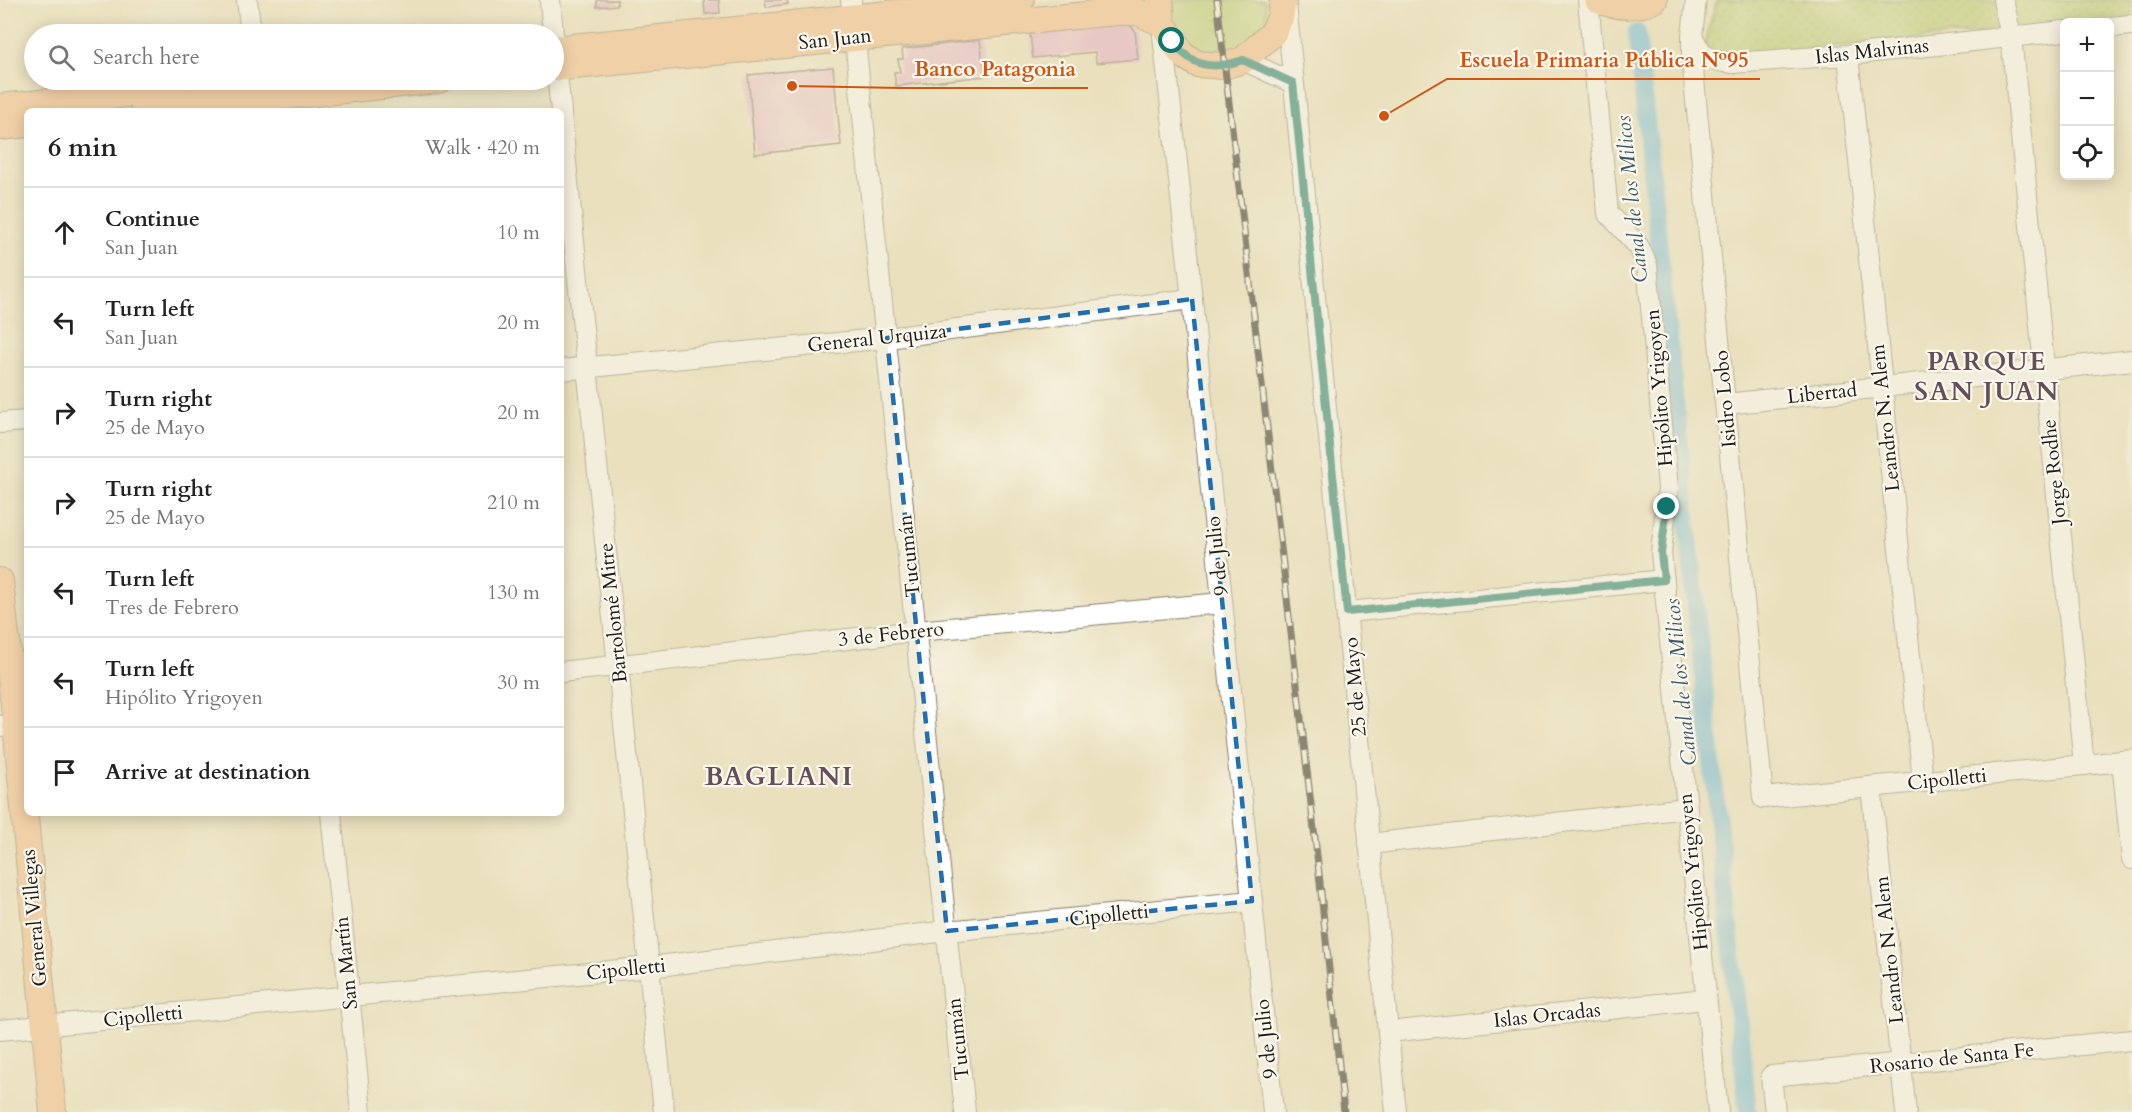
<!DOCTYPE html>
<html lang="en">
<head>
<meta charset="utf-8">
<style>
  body { margin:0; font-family:Cardo,serif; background:#f2f2f2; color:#222 }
  .controls { position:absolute; right:18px; top:18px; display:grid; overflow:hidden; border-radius:9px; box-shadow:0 3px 15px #0003 }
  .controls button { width:54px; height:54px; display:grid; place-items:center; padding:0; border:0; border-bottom:2px solid #e0e0e0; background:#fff; color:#222; font:30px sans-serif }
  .stop { position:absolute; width:18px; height:18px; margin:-14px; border:4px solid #0f766e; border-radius:50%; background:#fff }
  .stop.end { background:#0f766e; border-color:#fff; box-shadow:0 2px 6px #0008 }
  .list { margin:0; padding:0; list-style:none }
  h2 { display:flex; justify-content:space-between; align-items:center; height:78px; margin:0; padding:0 24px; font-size:26px }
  h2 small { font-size:20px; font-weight:400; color:#767676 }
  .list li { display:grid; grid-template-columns:39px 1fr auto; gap:18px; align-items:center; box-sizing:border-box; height:90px; padding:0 24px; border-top:2px solid #e0e0e0 }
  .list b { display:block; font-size:22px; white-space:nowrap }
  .list p { margin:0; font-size:20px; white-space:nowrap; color:#767676 }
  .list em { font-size:20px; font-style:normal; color:#767676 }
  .icon { flex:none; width:33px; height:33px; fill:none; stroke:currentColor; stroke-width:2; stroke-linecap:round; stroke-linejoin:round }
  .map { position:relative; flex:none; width:2132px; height:1112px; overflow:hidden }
  .search { position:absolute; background:#fff; box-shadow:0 3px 15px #0003; left:24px; top:24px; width:540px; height:66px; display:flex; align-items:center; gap:15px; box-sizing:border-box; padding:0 21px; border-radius:33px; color:#767676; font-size:22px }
  .panel { position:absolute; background:#fff; box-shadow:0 3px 15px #0003; left:24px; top:108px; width:540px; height:708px; border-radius:9px }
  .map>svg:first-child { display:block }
</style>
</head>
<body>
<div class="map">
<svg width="2132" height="1112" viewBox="0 0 2132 1112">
  <defs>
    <pattern id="grass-dots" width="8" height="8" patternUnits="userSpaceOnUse" patternTransform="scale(1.5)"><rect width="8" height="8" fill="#b7cd72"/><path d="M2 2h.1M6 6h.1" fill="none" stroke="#9daf62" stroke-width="1.8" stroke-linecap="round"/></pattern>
  </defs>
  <rect width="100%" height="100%" fill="#fbf7ec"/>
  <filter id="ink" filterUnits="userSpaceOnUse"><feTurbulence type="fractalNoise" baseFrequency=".0167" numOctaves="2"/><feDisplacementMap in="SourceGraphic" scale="12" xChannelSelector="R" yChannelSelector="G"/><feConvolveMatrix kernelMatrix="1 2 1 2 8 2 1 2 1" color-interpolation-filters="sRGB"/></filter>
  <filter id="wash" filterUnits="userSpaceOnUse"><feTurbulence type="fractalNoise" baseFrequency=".008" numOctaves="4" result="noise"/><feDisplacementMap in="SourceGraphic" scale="24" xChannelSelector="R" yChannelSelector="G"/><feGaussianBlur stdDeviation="1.35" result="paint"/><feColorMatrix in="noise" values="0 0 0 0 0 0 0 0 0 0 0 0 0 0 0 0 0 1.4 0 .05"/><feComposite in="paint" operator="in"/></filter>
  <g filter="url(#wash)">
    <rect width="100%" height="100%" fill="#eae0bd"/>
    <path fill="url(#grass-dots)" stroke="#6a7447" stroke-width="1.5" d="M1717 0H2132V17C2097 21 2062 23 2027 29L1715 57 1704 45Z"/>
    <path fill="#b7cd72" stroke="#6a7447" stroke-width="1.5" d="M1173 0H1265L1267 21 1239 52 1213 54 1196 47 1181 34 1176 24Z"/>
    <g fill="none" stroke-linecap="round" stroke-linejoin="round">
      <path stroke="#67b8e2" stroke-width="18" d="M1637 33 1748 1112"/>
    </g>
    <g id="blocks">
      <g fill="#e6aacd">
        <path d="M597 0H617V5L597 7Z"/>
        <path d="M704 0H719L720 13 705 14Z"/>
        <path d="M765 0H787L788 4 766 7Z"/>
        <path d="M1128 23 1135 31 1138 59 1096 63 1095 52 1033 58 1030 34Z"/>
        <path d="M980 40 985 76 896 86 894 72H900L898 59H903L902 49Z"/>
        <path d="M833 67 841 145 755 154 748 75Z"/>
      </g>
    </g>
  </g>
  <g filter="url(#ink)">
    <use href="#blocks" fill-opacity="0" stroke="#837e6c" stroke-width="1.5"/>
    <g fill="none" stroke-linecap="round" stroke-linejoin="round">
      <defs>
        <g id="minor">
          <path d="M247 0 251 34"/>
          <path d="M550 0 553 34"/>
          <path d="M851 0 965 1112"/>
          <path d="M1588 0 1608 213 1639 247 1647 265 1668 488 1661 553 1718 1112"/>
          <path d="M1696 0 1692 36V59L1763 798 2132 760"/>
          <path d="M2003 0 2011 36 2084 765"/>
          <path d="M1286 4 1396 1112"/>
          <path d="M1162 26 1192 299 1273 1112"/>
          <path d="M2110 27 2132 25"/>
          <path d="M1692 36C1702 56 1708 61 1732 63L1848 55 2064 31"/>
          <path d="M1848 55 1923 782"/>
          <path d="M555 56 561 111"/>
          <path d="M1243 60 1293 83"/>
          <path d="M561 115 664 1112"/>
          <path d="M561 370 887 338 1192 299"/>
          <path d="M1726 404 2132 360"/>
          <path d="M0 423 27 421"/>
          <path d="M1348 612 1664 580"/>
          <path d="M561 672 917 631 1222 603"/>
          <path d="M0 726 27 723"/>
          <path d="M2122 761 2132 859"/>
          <path d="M1871 787 1906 1112"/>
          <path d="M331 813 361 1112"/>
          <path d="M1369 844 1687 808"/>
          <path d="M0 1030 650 967 947 931 1252 901"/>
          <path d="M1388 1032 1706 999"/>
          <path d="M1775 1112 1771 1076 2132 1040"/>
        </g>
        <g id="major">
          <path d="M1160 0 1162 23 1182 54 1197 64 1224 66 1243 60 1273 33 1280 18 1283 0"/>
          <path d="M1598 0C1616 7 1636 8 1654 0"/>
          <path d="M554 49 1021 0"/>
          <path d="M554 68 1116 12H1137L1162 23"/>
          <path d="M0 107 264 80"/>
          <path d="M144 111 439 80"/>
          <path d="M0 127 27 124"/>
          <path d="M0 581 16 724 53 1112"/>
        </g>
      </defs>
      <use href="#minor" stroke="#837e6c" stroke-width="22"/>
      <use href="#major" stroke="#837e6c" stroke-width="28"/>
      <use href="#minor" stroke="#fff" stroke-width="20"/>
      <use href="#major" stroke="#f8bd89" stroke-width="26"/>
      <defs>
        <path id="rail" d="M1217 0 1318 864 1344 1112"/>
      </defs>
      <use href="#rail" stroke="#1c1c1c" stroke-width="7"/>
      <use href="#rail" stroke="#fbf7ec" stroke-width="4.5" stroke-dasharray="14" stroke-linecap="butt"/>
    </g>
  </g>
  <g fill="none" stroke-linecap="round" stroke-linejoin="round" filter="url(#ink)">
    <path stroke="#0f766e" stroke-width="8" d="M1172 41C1193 68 1212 70 1243 60L1293 83 1347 612 1664 580 1661 553 1667 507"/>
  </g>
  <path d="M0 0H2132V1112H0ZM1192 299 1252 901 947 931 887 338Z" fill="#eae0bd" fill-opacity=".55" fill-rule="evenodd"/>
  <path fill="none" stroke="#1f6fb2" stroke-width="4.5" stroke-dasharray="12 8" stroke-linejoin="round" d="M1192 299 1252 901 947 931 887 338Z"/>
  <g text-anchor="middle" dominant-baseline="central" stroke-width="4.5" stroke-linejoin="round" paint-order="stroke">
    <g font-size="20" fill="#1c1c1c" stroke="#fbf7ec">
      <text transform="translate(835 39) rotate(-6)">San Juan</text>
      <text transform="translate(1872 51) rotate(-6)">Islas Malvinas</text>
      <text transform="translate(877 338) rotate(-6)">General Urquiza</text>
      <text transform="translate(1659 388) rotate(-95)">Hipólito Yrigoyen</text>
      <text transform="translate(1822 393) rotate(-6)">Libertad</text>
      <text transform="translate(1725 399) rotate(-95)">Isidro Lobo</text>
      <text transform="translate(1885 418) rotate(-96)">Leandro N. Alem</text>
      <text transform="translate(2054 472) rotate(-96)">Jorge Rodhe</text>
      <text transform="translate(909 556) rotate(-96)">Tucumán</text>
      <text transform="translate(1217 556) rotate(-96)">9 de Julio</text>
      <text transform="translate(613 613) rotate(-96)">Bartolomé Mitre</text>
      <text transform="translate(891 634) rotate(-6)">3 de Febrero</text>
      <text transform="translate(1355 687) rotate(-95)">25 de Mayo</text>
      <text transform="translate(1947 779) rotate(-6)">Cipolletti</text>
      <text transform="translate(1693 872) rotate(-96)">Hipólito Yrigoyen</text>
      <text transform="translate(1109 915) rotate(-6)">Cipolletti</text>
      <text transform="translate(34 918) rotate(-95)">General Villegas</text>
      <text transform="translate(1889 950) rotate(-96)">Leandro N. Alem</text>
      <text transform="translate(346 963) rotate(-96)">San Martín</text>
      <text transform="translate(626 969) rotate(-6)">Cipolletti</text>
      <text transform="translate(1547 1015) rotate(-6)">Islas Orcadas</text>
      <text transform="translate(143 1016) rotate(-6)">Cipolletti</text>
      <text transform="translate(958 1039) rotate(-96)">Tucumán</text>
      <text transform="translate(1266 1039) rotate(-96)">9 de Julio</text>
      <text transform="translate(1952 1058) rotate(-6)">Rosario de Santa Fe</text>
    </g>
    <g font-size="21" font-style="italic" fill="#3a5a6b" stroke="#fbf7ec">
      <text transform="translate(1632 199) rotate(-96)">Canal de los Milicos</text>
      <text transform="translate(1681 682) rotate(-96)">Canal de los Milicos</text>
    </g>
    <g font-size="26" font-weight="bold" letter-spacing="1.5" fill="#634e5a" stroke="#fbf7ec">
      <text x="1987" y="361">PARQUE<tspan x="1987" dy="30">SAN JUAN</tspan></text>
      <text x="779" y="776">BAGLIANI</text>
    </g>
  </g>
  <path fill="none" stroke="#d4530e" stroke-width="2" d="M1384 116L1447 79H1760M792 86L902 88H1088"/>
  <g fill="#d4530e" stroke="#fbf7ec" stroke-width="2">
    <circle cx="1384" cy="116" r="6"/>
    <circle cx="792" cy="86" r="6"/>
  </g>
  <g font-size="21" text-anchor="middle" font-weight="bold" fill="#d4530e" stroke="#fbf7ec" stroke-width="4.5" stroke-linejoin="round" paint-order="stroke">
    <text x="1604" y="67">Escuela Primaria Pública Nº95</text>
    <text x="995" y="76">Banco Patagonia</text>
  </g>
</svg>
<div class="controls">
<button>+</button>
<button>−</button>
<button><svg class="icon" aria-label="locate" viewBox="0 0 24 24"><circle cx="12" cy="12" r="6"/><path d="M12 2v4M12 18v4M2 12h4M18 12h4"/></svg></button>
</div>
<div class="stop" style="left:1172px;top:41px"></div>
<div class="stop end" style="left:1667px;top:507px"></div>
<div class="search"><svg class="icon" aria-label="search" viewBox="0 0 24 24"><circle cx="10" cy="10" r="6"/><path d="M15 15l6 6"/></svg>Search here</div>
<section class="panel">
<h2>6 min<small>Walk · 420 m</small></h2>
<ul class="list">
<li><svg class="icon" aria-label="ahead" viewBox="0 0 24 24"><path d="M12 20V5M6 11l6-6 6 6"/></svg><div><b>Continue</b><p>San Juan</p></div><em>10 m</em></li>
<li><svg class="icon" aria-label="left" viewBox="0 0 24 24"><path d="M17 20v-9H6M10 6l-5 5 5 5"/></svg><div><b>Turn left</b><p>San Juan</p></div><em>20 m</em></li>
<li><svg class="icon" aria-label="right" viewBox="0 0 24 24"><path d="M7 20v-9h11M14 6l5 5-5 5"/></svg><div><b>Turn right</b><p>25 de Mayo</p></div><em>20 m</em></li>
<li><svg class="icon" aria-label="right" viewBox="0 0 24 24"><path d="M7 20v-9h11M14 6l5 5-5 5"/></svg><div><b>Turn right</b><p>25 de Mayo</p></div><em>210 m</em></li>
<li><svg class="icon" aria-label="left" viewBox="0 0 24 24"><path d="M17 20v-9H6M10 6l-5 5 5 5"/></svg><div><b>Turn left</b><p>Tres de Febrero</p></div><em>130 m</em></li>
<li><svg class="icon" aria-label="left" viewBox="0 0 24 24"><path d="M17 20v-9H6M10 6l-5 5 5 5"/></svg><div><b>Turn left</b><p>Hipólito Yrigoyen</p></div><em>30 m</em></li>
<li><svg class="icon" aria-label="arrive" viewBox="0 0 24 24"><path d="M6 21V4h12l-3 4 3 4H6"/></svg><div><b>Arrive at destination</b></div></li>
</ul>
</section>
</div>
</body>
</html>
